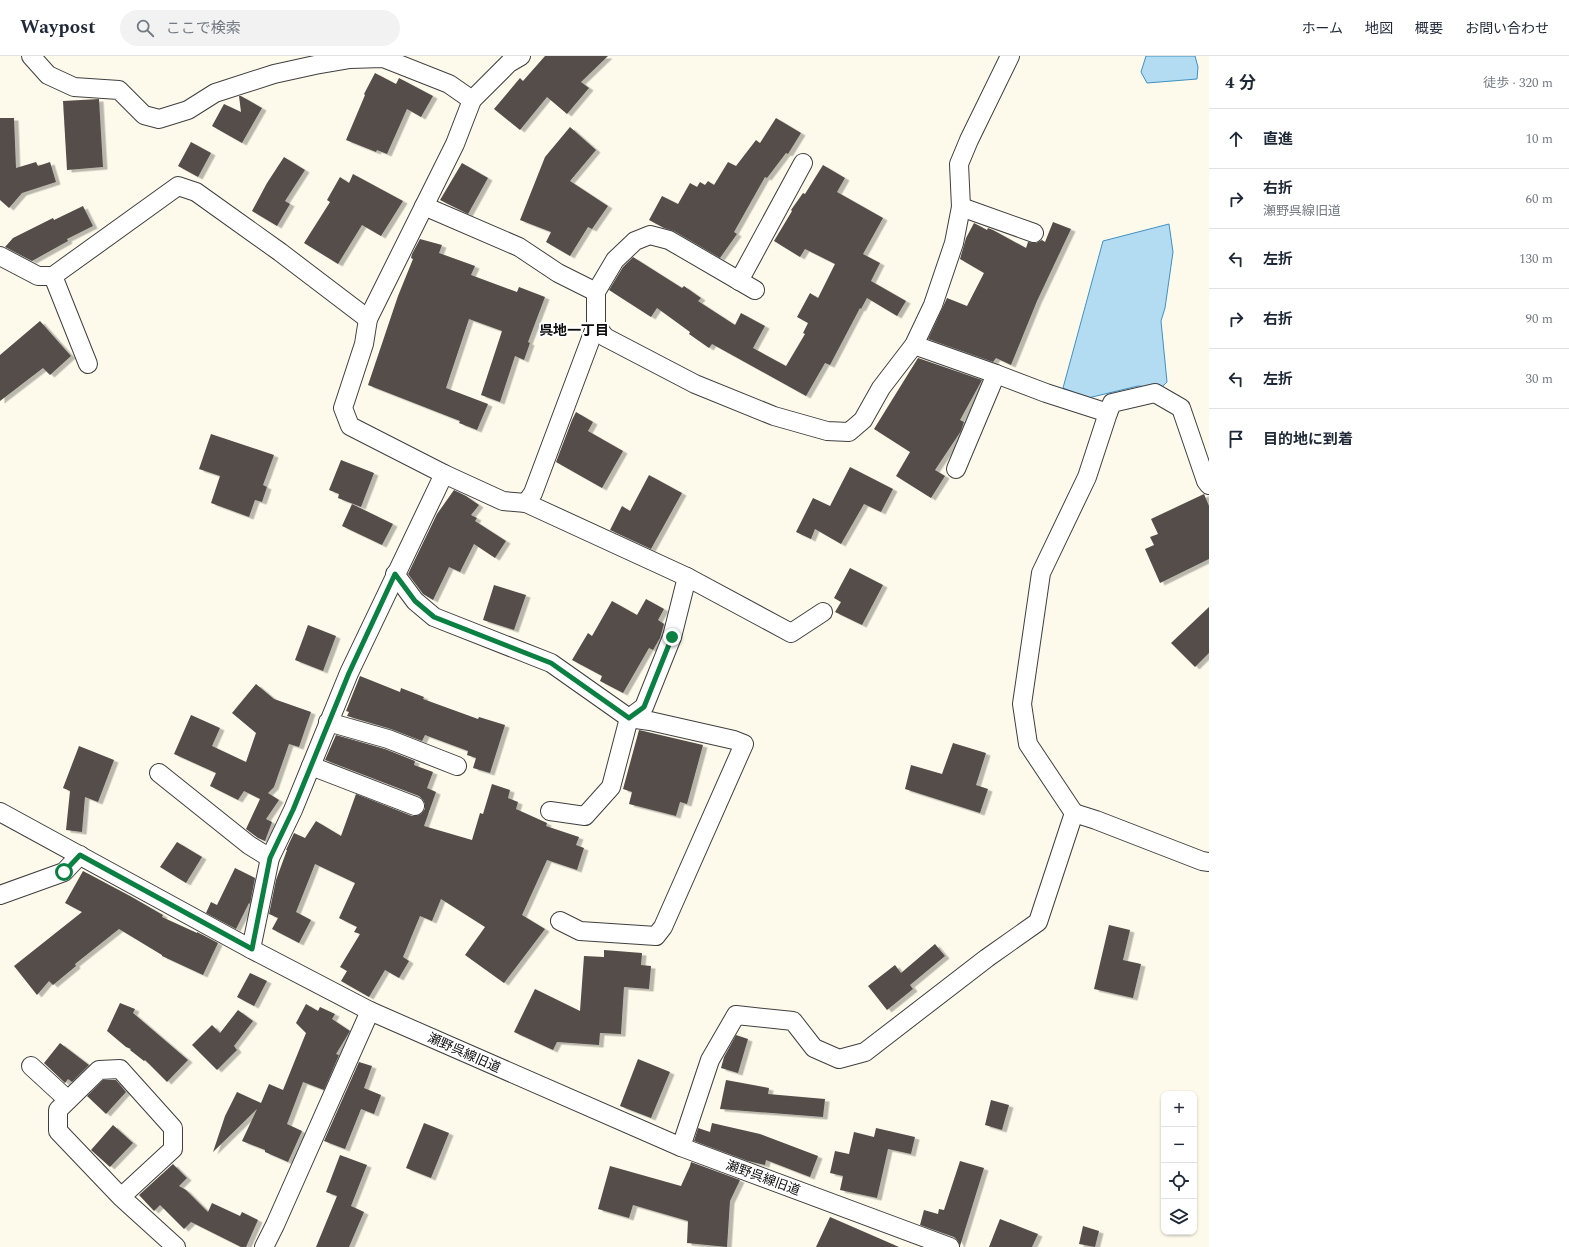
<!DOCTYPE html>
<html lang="ja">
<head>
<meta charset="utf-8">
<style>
  body { margin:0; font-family:Spectral,"Noto Sans JP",serif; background:#f2f2f3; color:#1f2937 }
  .controls { position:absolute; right:12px; bottom:12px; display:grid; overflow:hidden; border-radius:8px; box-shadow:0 1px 3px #0004 }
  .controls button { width:36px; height:36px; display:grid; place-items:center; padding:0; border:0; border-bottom:1px solid #e0e1e3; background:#fff; color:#1f2937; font:20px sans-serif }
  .stop { position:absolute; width:12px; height:12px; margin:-9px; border:3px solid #0b8043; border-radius:50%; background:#fff }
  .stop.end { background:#0b8043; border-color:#fff; box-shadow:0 1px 4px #0008 }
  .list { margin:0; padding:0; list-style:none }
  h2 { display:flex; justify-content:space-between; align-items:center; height:52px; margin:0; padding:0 16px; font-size:17px }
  h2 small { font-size:13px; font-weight:400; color:#747a83 }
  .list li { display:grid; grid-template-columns:26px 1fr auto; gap:12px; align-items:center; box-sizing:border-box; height:60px; padding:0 16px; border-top:1px solid #e0e1e3 }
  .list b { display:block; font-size:15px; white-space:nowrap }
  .list p { margin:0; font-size:13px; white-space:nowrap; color:#747a83 }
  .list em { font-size:13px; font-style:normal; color:#747a83 }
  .icon { flex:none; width:22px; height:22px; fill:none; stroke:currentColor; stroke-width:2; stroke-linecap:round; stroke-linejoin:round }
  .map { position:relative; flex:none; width:1209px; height:1191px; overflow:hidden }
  header { display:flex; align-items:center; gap:24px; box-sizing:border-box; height:56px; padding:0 20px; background:#fff; border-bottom:1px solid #e0e1e3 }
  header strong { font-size:19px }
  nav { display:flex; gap:22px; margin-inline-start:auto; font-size:14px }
  .search { width:280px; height:36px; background:#f2f2f3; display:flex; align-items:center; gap:10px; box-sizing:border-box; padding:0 14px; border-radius:22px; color:#747a83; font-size:15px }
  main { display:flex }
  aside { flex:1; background:#fff }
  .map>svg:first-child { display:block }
</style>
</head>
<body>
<header>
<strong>Waypost</strong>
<div class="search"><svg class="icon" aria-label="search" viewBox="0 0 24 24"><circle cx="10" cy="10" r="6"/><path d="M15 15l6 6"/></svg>ここで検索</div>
<nav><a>ホーム</a><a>地図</a><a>概要</a><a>お問い合わせ</a></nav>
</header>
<main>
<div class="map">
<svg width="1209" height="1191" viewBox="0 0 1209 1191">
  <defs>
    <filter id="shadow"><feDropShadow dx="4.5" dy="2.5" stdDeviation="0" flood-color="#0004"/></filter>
  </defs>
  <rect width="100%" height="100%" fill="#fefaeb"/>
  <g fill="#b3dbf2" stroke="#3e91c5">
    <path d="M1146 0H1195L1198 11 1197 23 1147 27 1141 16Z"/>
    <path d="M1169 168 1173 196 1165 252 1161 265 1167 326 1161 332 1138 330 1088 342 1063 332 1103 185Z"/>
  </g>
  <g fill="#544d49" filter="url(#shadow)">
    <path d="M545 0H608L581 26 589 32 567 58 547 41 520 74 494 53 520 22 523 25Z"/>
    <path d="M375 17 396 28 399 22 433 40 421 61 407 53 387 98 377 94 376 96 346 84 365 39 364 38Z"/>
    <path d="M239 40H241L262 52 242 87 212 70 224 48 241 56Z"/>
    <path d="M99 43 103 111 67 114 63 45Z"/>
    <path d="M0 62H14L16 112 36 106 38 110 50 106 56 126 22 137 9 152 0 144Z"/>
    <path d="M776 62 801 77 788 98 786 97 767 122 765 121 734 176 737 178 720 202 674 175 664 172 649 164 662 140 678 148 690 127 697 131 700 126 705 129 708 125 714 129 728 106 736 110 756 84 760 87Z"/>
    <path d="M570 71 596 94 570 125 608 150 592 173 588 171 570 200 546 186 551 176 520 164 545 101Z"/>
    <path d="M191 86 211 97 198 121 178 110Z"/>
    <path d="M284 101 305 114 285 145 290 148 277 170 252 155 267 127Z"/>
    <path d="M462 107 488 122 468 158 440 144Z"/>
    <path d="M823 109 845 122 837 136 883 162 863 198 880 207 871 225 906 245 897 260 867 242 861 253 860 252 830 309 825 307 806 340 712 288 709 292 689 278 690 276 657 252 651 261 609 234 623 211 633 201 682 232 684 230 701 242 698 245 735 269 741 257 765 270 753 292 786 310 805 278 803 277 808 267 797 261 810 237 818 242 835 208 805 193 800 201 774 185 792 155 791 154 803 137 805 138Z"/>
    <path d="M353 118 403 145 381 180 362 169 338 208 304 187 330 146 327 144 340 121 349 127Z"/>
    <path d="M83 150 93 170 67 183 68 185 32 205 5 191 13 182 53 162 54 164Z"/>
    <path d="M1053 166 1071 173 1037 245 1011 309 996 302 993 306 928 283 947 242 967 250 984 217 960 203 966 182 974 167 987 174 988 172 993 174 1026 192 1028 186 1036 187 1042 184 1045 186Z"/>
    <path d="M420 183 442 189 439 197 475 210 471 219 517 236 519 231 545 241 528 286 530 287 524 304 515 300 500 346 481 339 502 275 469 263 446 332 488 348 477 374 459 367 460 365 368 329 398 240 413 203 411 202 412 198Z"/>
    <path d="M40 265 71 300 50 319 43 312 0 345V299Z"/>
    <path d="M918 302 982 324 960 364 964 366 961 375 935 414 945 420 931 442 896 420 910 396 874 373Z"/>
    <path d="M576 356 593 366 588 375 623 395 602 432 556 406 572 364Z"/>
    <path d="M211 378 274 399 263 429 267 431 262 446 255 444 249 461 211 447 220 420 199 413Z"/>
    <path d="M341 404 374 417 361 451 338 442 339 438 329 434Z"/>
    <path d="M850 411 893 433 881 456 864 448 841 488 815 473 811 483 796 476 813 442 830 450Z"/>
    <path d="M649 419 682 437 651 493 610 474 622 450 630 455Z"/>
    <path d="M454 434 466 440 479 449 471 459 477 462 475 465 506 485 495 502 474 488 460 516 449 511 433 544 423 538 408 518 437 458Z"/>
    <path d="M1204 438 1209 450V503L1160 527 1145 493 1154 489 1150 481 1158 478 1151 463Z"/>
    <path d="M352 448 393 468 382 489 342 470Z"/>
    <path d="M850 512 883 529 862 569 835 556 841 546 834 542Z"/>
    <path d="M494 529 526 539 514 574 483 564Z"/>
    <path d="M646 543 664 553 658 564 664 568 660 582 653 594 649 592 623 637 600 625 602 620 572 604 588 577 592 580 612 545 637 559Z"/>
    <path d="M1209 551V597L1195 611 1171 587Z"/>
    <path d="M308 569 336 580 323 615 295 604Z"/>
    <path d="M360 620 400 636 401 632 424 641 423 643 478 663 479 661 505 669 490 717 473 712 476 702 467 699 468 695 425 679 422 685 391 673 347 660 349 656 346 655Z"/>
    <path d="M256 628 274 643 311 656 299 691 289 688 274 731 268 737 279 744 266 763 272 766 265 785 258 782 246 773 260 743 244 735 238 744 210 730 216 717 174 698 191 659 220 672 212 690 246 706 256 677 232 657Z"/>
    <path d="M639 674 703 689 687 748 680 746 676 760 629 748 632 736 623 733Z"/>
    <path d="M336 679 385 693 415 705 414 709 433 716 427 732 436 736 424 770 472 784 480 757 483 758 492 728 510 734 508 742 518 746 516 753 547 767 546 770 579 781 576 789 584 792 577 814 547 804 522 859 545 873 504 927 465 899 485 871 441 843 432 865 420 860 403 901 409 905 399 922 385 914 369 941 341 925 347 915 340 911 360 878 354 876 357 871 339 862 355 827 315 808 296 856 311 864 299 887 272 873 278 862 269 858 276 824 287 794H286L294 777 305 782 316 765 341 780 356 738 412 760H417L421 758 425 753V748L423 744 419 740 325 704Z"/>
    <path d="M953 687 986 697 976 729 988 733 980 757 905 733 911 709 942 718Z"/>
    <path d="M79 690 114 704 98 746 85 741 82 776 66 774 70 735 63 732Z"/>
    <path d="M177 786 202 801 186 827 160 811Z"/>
    <path d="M235 812 255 822 250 848 249 847 236 873 206 857 211 846 217 849Z"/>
    <path d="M83 815 130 840 163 859 162 861 197 877V876L218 887 203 919 162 900V899L119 873 75 908 76 910 53 929 49 925 37 939 14 910 82 856 65 847Z"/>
    <path d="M1109 869 1130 874 1123 904 1141 908 1133 942 1094 933Z"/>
    <path d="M935 888 945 900 910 929 913 933 887 954 868 930 895 909 901 917Z"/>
    <path d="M604 894 642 897 641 909 651 910 649 933 624 931 621 978 600 977 599 989 557 986 553 994 514 976 535 933 580 955 584 900 604 901Z"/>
    <path d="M250 917 267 925 254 950 237 941Z"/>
    <path d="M120 947 135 953 133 957 188 1004 167 1026 145 1004 144 1005 130 994 131 993 126 991 107 975Z"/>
    <path d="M306 948 318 955 320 951 335 958 332 963 350 975 336 998 339 999 324 1034 303 1026 287 1068 302 1075 288 1106 265 1096V1094L242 1085 257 1053 213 1096 225 1060 237 1036 261 1047 269 1028 283 1034 306 977 296 967Z"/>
    <path d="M238 954 253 965 234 990 237 994 217 1014 192 989 212 969 220 977Z"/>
    <path d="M736 979 748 983 738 1017 721 1012 724 1001Z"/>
    <path d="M60 987 89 1009 72 1026 68 1023 65 1027 44 1007Z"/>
    <path d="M638 1003 670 1016 651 1062 620 1050Z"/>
    <path d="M359 1006 372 1010 364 1032 381 1039 374 1058 361 1053 345 1093 324 1085Z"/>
    <path d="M103 1024H116L126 1036 106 1058 87 1040Z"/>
    <path d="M726 1024 769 1032 768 1038 825 1043 823 1061 720 1053Z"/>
    <path d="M991 1044 1009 1049 1002 1074 985 1069Z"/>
    <path d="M424 1067 449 1077 431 1122 406 1112Z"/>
    <path d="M712 1067 760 1078 818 1100 810 1121 766 1104 765 1109 748 1105 694 1085 698 1072 710 1076Z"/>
    <path d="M113 1069 133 1087 110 1111 91 1094Z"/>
    <path d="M876 1072 915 1081 911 1098 888 1093 877 1142 840 1134 843 1120 830 1117 835 1095 849 1098 854 1076 874 1081Z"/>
    <path d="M340 1099 367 1109 351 1150 364 1156 349 1191H316L337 1140 326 1136Z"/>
    <path d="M960 1105 984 1112 960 1190 958 1185 954 1181 920 1169 924 1154 938 1158 939 1153 944 1154Z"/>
    <path d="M691 1106 740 1124 730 1145 727 1191 687 1187 688 1165 633 1149 629 1162 598 1153 610 1110 681 1130 690 1110Z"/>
    <path d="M173 1108 187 1122 179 1130 186 1134 208 1156 212 1147 240 1160 242 1156 258 1164 246 1191H241L191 1166 184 1173 160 1149 154 1155 139 1139Z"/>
    <path d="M830 1161 899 1191H816Z"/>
    <path d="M1000 1163 1038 1178 1032 1191H989Z"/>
    <path d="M1083 1170 1099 1175 1095 1191 1079 1188Z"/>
  </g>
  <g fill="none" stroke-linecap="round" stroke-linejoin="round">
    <defs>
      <g id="street">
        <path d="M31 0 48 19 74 31 119 34 144 59 159 63 188 54 215 37 274 18 315 9 350 3 383 2 449 28 472 44"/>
        <path d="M424 150 519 191 558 217 596 236V269L605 281 695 328 774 360 827 375 849 376 863 364 881 332 914 289 933 249 954 187 961 151 959 108 969 84 1010 0"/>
        <path d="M961 151 1034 177"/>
        <path d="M0 200 38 220H53L178 130 196 136 280 196 368 263"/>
        <path d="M53 220 88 308"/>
        <path d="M739 225 803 107"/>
        <path d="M596 236 615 204 635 185 650 179 669 184 755 234"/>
        <path d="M914 289 996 318 1046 337 1108 357 1112 347 1155 337 1181 352 1206 425 1209 429"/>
        <path d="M956 413 996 318"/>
        <path d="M444 418 503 445 526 447 533 437 596 269"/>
        <path d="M526 447 687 521 791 577 823 556"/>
        <path d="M395 518 415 545 434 561 551 607 629 662 611 731 585 760 550 755"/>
        <path d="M328 666 388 683 457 710"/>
        <path d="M311 710 415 750"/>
        <path d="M159 717 249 789 270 802"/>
        <path d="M0 756 251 893 370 955 681 1091 950 1191"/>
        <path d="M1074 757 1028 688 1022 648 1041 517 1087 421 1108 357"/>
        <path d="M0 839 64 816 80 799"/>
        <path d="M560 865 580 875 656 880 663 871 744 688 734 684 650 665 629 662 644 651 672 581 687 521"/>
        <path d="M251 893 270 802 293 754 349 617 444 418 350 370 343 352 364 288 368 263 455 88 472 44 509 7 521 0"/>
        <path d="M31 1010 68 1044"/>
        <path d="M681 1091 710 1004 736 959 793 965 814 992 839 1003 865 996 987 902 1038 866 1074 757 1096 764 1202 805 1209 806"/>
        <path d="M121 1141 173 1093V1072L120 1013 99 1014 58 1054V1075L121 1141 176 1191"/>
        <path d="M264 1191 275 1169 370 955"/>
      </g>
    </defs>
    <use href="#street" stroke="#3f3f3f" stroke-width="20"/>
    <use href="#street" stroke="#fff" stroke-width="18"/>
  </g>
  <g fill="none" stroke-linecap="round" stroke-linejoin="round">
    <path stroke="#0b8043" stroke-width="5" d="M64 816 80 799 252 893 270 802 293 754 349 617 395 518 415 545 434 561 551 607 629 662 644 651 672 581"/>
  </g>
  <g text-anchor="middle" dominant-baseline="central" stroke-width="4" stroke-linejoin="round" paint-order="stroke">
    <g font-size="13" fill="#0c0c0c" stroke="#fff">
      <text transform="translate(464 997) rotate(24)">瀬野呉線旧道</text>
      <text transform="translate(763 1122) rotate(20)">瀬野呉線旧道</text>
    </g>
    <g font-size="14" font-weight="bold" fill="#0c0c0c" stroke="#fff">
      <text x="574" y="274">呉地一丁目</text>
    </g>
  </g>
</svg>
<div class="controls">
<button>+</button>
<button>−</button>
<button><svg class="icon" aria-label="locate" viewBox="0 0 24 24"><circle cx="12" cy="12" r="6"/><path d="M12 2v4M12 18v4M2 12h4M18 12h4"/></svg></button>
<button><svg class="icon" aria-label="layers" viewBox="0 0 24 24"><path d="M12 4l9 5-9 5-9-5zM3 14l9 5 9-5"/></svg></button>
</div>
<div class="stop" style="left:64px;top:816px"></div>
<div class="stop end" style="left:672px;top:581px"></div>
</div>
<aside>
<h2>4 分<small>徒歩 · 320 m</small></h2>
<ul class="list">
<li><svg class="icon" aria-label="ahead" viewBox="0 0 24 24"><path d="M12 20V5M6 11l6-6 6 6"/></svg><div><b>直進</b></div><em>10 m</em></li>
<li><svg class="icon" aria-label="right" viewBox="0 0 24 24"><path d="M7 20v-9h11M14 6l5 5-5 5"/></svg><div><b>右折</b><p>瀬野呉線旧道</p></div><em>60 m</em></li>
<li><svg class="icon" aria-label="left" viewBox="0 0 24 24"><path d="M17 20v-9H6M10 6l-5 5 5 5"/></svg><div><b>左折</b></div><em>130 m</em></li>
<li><svg class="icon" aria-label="right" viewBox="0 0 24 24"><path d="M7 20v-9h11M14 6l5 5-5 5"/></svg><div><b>右折</b></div><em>90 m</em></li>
<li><svg class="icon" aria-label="left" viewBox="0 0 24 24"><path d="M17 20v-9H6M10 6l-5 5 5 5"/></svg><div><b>左折</b></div><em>30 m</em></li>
<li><svg class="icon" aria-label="arrive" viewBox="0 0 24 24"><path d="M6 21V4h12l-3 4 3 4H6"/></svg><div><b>目的地に到着</b></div></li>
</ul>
</aside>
</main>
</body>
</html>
